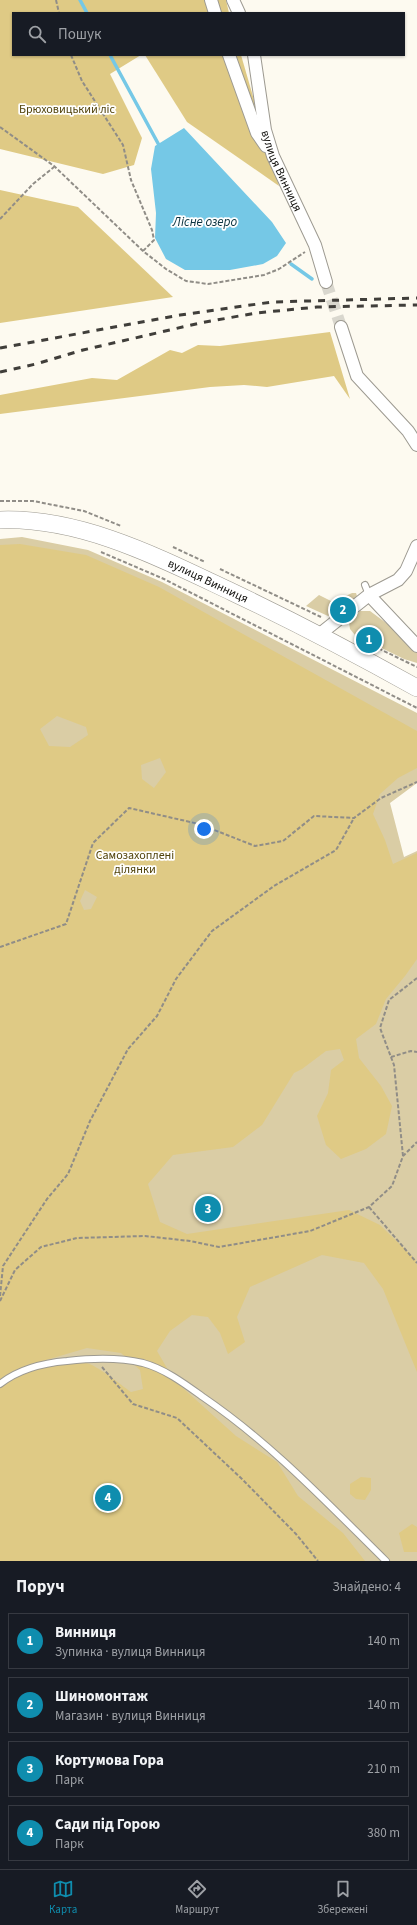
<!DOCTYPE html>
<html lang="uk">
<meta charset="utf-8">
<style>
body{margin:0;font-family:"Source Sans 3",sans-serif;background:#242831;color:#f1f3f6}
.you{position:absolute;left:204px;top:829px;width:14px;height:14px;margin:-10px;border:3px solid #fff;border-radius:50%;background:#1a73e8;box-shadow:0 0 0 6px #1a73e833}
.badge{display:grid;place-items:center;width:26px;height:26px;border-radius:50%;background:#0f8dae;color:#fff;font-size:13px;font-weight:700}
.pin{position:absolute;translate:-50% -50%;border:2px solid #fff;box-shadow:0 1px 4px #0006}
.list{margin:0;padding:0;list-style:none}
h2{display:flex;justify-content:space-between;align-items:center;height:52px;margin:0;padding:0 16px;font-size:17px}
h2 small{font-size:13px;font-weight:400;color:#9ea1a6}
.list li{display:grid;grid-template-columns:26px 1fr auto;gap:12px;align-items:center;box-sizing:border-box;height:56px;margin:0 8px 8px;padding:0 8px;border:1px solid #363941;border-radius:0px}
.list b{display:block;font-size:15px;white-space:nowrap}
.list p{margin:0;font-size:13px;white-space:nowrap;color:#9ea1a6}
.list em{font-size:13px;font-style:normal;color:#9ea1a6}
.icon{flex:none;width:22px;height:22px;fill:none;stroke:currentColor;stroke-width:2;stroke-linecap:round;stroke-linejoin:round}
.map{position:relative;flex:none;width:417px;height:1561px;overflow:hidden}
.search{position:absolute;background:#171b24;box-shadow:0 1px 3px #0004;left:12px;right:12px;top:12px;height:44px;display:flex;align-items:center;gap:10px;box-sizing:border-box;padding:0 14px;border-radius:0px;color:#9ea1a6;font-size:15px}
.sheet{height:308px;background:#171b24}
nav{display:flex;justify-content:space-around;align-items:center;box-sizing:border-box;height:56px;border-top:1px solid #363941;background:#171b24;font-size:11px;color:#9ea1a6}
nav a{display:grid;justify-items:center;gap:2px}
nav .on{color:#0f8dae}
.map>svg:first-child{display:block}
.green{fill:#dacda5}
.forest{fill:#dfca85;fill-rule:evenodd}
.water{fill:#75c8e6}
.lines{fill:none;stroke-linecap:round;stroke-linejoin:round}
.stream{stroke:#75c8e6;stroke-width:3.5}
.street-tunnel{stroke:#d9d7ce;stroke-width:12;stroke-dasharray:12 6;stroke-linecap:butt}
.lane-casing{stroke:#9d9a91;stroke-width:8}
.street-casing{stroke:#9d9a91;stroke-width:14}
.secondary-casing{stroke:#9d9a91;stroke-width:18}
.path{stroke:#908d87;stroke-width:2;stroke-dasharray:4 2;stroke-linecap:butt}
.lane{stroke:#fff;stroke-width:6}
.street{stroke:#fff;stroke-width:12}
.secondary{stroke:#fff;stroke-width:17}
.rail{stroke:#403e3a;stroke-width:3;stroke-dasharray:7 7;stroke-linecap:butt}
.labels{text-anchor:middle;stroke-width:3.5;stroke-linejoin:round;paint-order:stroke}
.park-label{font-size:12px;fill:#51430b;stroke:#fff}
.street-label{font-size:12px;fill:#100f0c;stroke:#fff}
.water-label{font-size:13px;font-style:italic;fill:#0c3441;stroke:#fff}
</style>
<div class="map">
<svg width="417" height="1561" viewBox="0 0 417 1561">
<rect width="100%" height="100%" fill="#fdfaf0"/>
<g class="green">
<polygon points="22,537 88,550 162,582 417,713 417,783 390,803 404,857 417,851 417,1561 0,1561 0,539"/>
<polygon points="352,593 356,593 357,596 349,603 328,616 306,606 319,595 333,602"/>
<polygon points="360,611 370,611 393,628 417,651 417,663 404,659 355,635 350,629 349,623"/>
</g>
<g class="forest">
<polygon points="0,0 226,0 229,13 13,13 13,55 141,55 110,74 142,138 134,165 103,174 0,149"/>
<polygon points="145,55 241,55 279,186 187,122"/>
<polygon points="0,190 78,207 173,297 0,323"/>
<polygon points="330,332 350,399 334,376 267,387 244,385 210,387 0,414 0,395 92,378 117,380 170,350 182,353 198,345 220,346"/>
<path d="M20 544 86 555 159 587 417 731V768L398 778 380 794 373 814 385 840 393 864 417 853V959L405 976 386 999 376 1024 356 1039 359 1058 381 1086 392 1106 386 1134 366 1149 341 1159 326 1145 317 1116 328 1093 331 1070 344 1060 340 1049 326 1051 302 1069 294 1073 262 1125 233 1147 173 1155 148 1184 160 1222 187 1234 349 1210 380 1225 415 1259 417 1265V1372L383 1289 364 1263 322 1255 250 1287 237 1317 245 1342 228 1354 220 1333 208 1317 192 1315 170 1331 157 1351 174 1380 236 1436 277 1462 298 1496 343 1533 365 1561H0V545ZM57 716 86 727 88 735 70 747 49 746 40 729ZM160 758 166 772 154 788 142 779 141 765ZM85 890 97 897 91 909 84 910 80 901ZM87 1348 121 1353 140 1370 143 1389 131 1392C121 1385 97 1365 86 1363 72 1360 50 1365 36 1368L46 1360Z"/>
<polygon points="361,1477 371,1478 371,1490 365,1500 356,1499 350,1494 350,1484"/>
<polygon points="412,1524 417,1527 417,1552 404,1552 399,1533"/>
</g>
<polygon class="water" points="184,128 272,222 286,243 277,256 263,264 230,270 185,270 166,259 155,238 156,213 151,169 155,146"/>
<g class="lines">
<g class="stream">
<polyline points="80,0 87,13"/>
<polyline points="110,55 160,147"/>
<polyline points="291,264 312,279"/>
</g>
<polyline class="street-tunnel" points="326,282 341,327"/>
<defs>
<g id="lane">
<polyline points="365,585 369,595"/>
<path d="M0 1384C19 1369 43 1363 67 1361 93 1358 118 1357 143 1363 165 1369 185 1384 203 1397 272 1444 327 1503 386 1561"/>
</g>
<g id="street">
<polyline points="211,0 215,13"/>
<polyline points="233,0 239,13"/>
<polyline points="229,55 257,133 266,146"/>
<path id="s1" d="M254 55 265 130 273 156 315 245 326 282"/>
<polyline points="341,327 357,376 408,431 417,445"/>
<polyline points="369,595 417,646"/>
<polyline points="320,634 369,595 398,580 406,571 417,546"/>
</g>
<g id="secondary">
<path id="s2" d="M0 520C81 517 160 558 232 592 295 622 356 654 417 688"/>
</g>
</defs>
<use href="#lane" class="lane-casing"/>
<use href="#street" class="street-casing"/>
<use href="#secondary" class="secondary-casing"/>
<g class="path">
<polyline points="56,0 59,13"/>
<polyline points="71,55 82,81 123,145 131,180 152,230 154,240 143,251"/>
<polyline points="0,127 54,166 143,251 166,269 186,281 208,284 264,275 279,269 305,252"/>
<polyline points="0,219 33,184 54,167"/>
<polyline points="0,501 33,501 84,511 121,526"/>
<polyline points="173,547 205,562"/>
<polyline points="101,552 164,579 417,708"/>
<polyline points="220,569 321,617"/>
<polyline points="357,638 417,667"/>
<polyline points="0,947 66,924 93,843 129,808 199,824 255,846 283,841 314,816 354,818 381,798 417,782"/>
<polyline points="391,1057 411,1051 417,1052"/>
<polyline points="403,1156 394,1065 380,1028 389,1000 417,978"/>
<polyline points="369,1207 417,1263"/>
<polyline points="0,1296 3,1266 47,1199 68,1174 90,1121 128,1049 157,1016 176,979 212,931 274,886 336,850 354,818"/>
<polyline points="0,1301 15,1270 41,1247 77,1238 145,1236 190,1241 219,1247 310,1231 369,1207 392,1186 403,1156 417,1142"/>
<polyline points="102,1367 133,1404 177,1418 242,1479 296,1534 318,1561"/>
</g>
<use href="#lane" class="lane"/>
<use href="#street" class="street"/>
<use href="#secondary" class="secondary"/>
<g class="rail">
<polyline points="0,348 180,315 272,302 417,298"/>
<polyline points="0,372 36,364 83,350 200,323 256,313 317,307 417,305"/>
</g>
</g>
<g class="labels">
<g class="park-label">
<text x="67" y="113">Брюховицький ліс</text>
<text x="135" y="859">Самозахоплені<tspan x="135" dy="14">ділянки</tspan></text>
</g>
<g class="street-label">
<text dy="4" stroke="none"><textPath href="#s1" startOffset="120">вулиця Винниця</textPath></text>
<text dy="4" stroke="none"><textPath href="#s2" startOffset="219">вулиця Винниця</textPath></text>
</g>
<g class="water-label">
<text x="205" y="226">Лісне озеро</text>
</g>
</g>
</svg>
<div class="you"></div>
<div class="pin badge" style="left:369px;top:640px">1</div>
<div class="pin badge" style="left:343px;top:610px">2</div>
<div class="pin badge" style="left:208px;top:1209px">3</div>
<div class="pin badge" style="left:108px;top:1498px">4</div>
<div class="search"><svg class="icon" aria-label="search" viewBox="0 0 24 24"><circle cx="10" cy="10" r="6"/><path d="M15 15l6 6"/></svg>Пошук</div>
</div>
<section class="sheet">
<h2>Поруч<small>Знайдено: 4</small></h2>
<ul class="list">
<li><span class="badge">1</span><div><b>Винниця</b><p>Зупинка · вулиця Винниця</p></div><em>140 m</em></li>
<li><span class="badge">2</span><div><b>Шиномонтаж</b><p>Магазин · вулиця Винниця</p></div><em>140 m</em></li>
<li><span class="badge">3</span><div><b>Кортумова Гора</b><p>Парк</p></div><em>210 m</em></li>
<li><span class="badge">4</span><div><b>Сади під Горою</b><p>Парк</p></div><em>380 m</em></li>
</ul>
</section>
<nav>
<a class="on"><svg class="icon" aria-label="map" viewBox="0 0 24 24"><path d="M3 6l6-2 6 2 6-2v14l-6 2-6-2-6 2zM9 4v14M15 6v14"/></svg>Карта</a>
<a><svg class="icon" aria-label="directions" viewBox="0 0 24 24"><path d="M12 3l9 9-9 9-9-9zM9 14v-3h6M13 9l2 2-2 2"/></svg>Маршрут</a>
<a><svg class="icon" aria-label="saved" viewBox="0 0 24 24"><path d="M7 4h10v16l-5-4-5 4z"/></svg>Збережені</a>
</nav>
